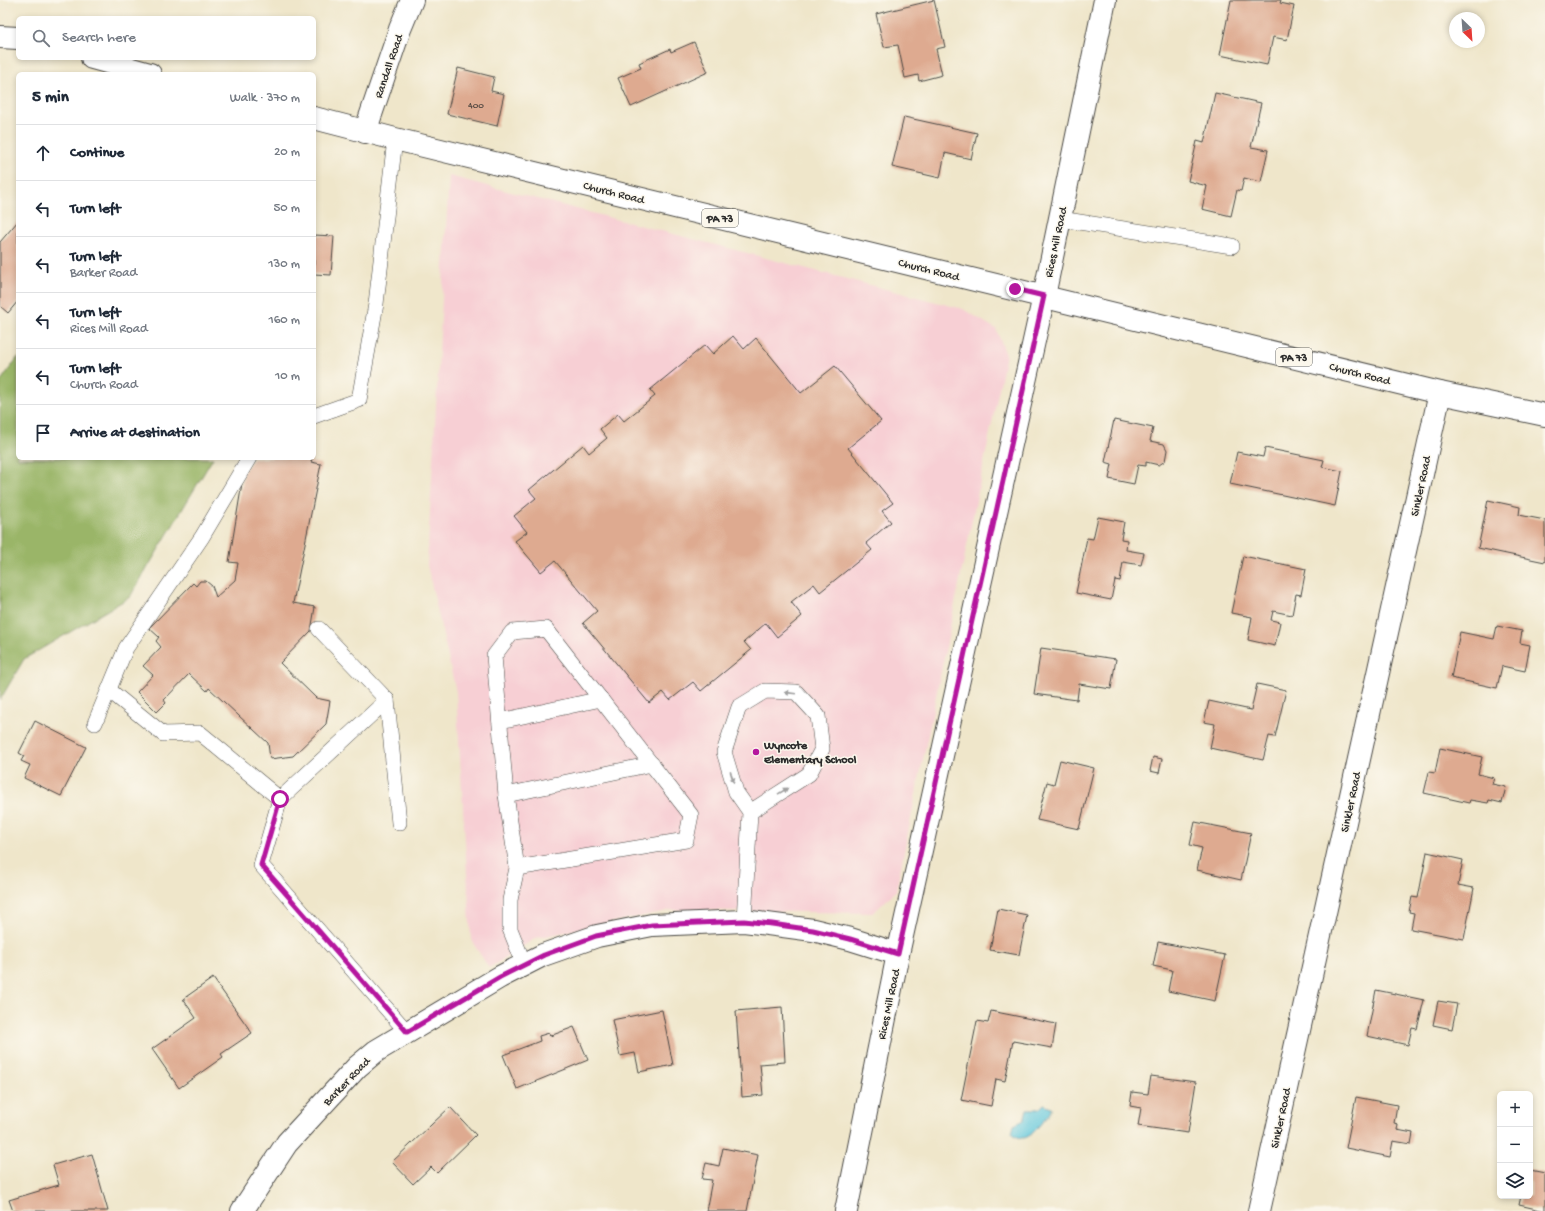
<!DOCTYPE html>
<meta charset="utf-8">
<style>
body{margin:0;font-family:"Gochi Hand",sans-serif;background:#f6f6f7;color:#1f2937}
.controls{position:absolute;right:12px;bottom:12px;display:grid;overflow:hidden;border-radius:6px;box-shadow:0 2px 6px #0003}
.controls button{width:36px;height:36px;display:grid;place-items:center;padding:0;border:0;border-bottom:1px solid #e0e1e3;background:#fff;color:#1f2937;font:20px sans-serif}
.compass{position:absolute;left:1449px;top:12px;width:36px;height:36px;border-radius:50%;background:#fff;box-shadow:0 2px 6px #0003;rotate:155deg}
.stop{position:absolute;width:12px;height:12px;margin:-9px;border:3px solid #b5179e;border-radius:50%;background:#fff}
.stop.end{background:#b5179e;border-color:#fff;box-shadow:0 1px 4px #0008}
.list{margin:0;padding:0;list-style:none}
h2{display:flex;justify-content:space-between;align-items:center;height:52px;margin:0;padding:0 16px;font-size:17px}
h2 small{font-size:13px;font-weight:400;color:#747a83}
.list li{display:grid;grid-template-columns:26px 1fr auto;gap:12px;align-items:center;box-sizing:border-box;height:56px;padding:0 16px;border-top:1px solid #e0e1e3}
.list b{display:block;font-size:15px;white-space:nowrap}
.list p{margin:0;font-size:13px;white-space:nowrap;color:#747a83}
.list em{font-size:13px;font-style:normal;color:#747a83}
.icon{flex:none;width:22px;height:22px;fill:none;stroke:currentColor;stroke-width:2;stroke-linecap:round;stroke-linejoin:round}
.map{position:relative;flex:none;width:1545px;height:1211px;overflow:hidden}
.search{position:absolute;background:#fff;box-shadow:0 2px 6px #0003;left:16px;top:16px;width:300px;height:44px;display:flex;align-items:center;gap:10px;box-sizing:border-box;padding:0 14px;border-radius:6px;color:#747a83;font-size:15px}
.panel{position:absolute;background:#fff;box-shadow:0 2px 6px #0003;left:16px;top:72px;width:300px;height:388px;border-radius:6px}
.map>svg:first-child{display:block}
.built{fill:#f7cfd4}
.forest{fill:#9ab567;stroke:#627049}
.water{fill:#60c7dc;stroke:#467984}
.building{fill:#deaa90}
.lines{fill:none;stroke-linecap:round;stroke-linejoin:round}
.service-casing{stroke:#484743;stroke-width:16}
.minor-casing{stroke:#484743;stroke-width:24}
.tertiary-casing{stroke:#484743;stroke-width:24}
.primary-casing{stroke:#484743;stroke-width:24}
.service{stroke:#fff;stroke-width:15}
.minor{stroke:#fff;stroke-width:22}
.tertiary{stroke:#fff;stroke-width:22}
.primary{stroke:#fff;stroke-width:22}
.oneway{fill:#a0a0a0}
.route{stroke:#b5179e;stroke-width:5}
.poi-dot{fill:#b5179e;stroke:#fbf7ec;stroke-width:1.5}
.labels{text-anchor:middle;stroke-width:3;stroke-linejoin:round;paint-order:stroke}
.number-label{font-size:10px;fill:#584b44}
.shield{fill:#fbf7ec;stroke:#696865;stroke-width:1}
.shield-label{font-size:11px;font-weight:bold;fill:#2b2b2b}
.street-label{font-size:12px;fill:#2b2b2b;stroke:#fbf7ec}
.poi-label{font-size:12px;font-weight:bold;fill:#2b2b2b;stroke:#fbf7ec;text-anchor:start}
</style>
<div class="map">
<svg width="1545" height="1211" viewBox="0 0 1545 1211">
<rect width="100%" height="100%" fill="#fbf7ec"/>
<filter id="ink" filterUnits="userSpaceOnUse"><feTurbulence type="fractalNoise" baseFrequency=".025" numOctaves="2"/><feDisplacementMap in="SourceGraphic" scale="8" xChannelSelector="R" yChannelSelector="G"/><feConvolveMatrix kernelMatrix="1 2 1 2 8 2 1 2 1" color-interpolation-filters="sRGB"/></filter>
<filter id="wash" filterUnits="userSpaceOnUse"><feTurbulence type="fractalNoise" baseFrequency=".012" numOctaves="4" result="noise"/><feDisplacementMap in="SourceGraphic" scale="16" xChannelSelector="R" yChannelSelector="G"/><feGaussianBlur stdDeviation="0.9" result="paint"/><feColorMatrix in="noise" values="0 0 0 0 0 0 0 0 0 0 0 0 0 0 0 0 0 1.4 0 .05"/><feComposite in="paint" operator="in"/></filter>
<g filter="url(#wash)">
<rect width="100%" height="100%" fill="#efe6ca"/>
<polygon class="built" points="449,176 963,309 996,329 1006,355 896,891 873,913 672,910 536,938 489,968 471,940 456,692 427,565"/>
<polygon class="forest" points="18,357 18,458 213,458 130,597 24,659 0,700 0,382"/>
<path class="water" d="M1044 1104 1051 1107C1051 1114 1047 1116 1043 1121 1034 1131 1026 1146 1012 1133L1014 1125 1024 1120 1027 1109H1039Z"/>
<g id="blocks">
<g class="building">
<polygon points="934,0 945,47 936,49 942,75 919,81 918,75 905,78 898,45 884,47 876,14"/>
<polygon points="1231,0 1281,0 1280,3 1294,6 1287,40 1273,37 1267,65 1220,55"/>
<polygon points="694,42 708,72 631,107 618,78 641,68 639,63 670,49 671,52"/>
<polygon points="458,68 494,77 491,91 504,94 497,126 447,114"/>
<polygon points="1215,93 1261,103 1251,147 1268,150 1261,182 1244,178 1241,191 1237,190 1231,216 1202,209 1207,186 1188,181 1197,141 1204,143"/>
<polygon points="904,117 977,133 971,159 945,153 940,178 892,167"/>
<polygon points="18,221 18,301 8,313 0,306 0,242"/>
<polygon points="314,235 334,236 331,275 314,274"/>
<polygon points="733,336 744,349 756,338 801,393 835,366 881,421 848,448 893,503 882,511 891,522 866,543 872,550 820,592 814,584 791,602 802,616 777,637 766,623 744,642 751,650 701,691 693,682 670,700 663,692 649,703 583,623 597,611 555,561 541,572 515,541 527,532 514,516 536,498 529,490 583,445 589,453 607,438 600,429 618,414 624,421 655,396 650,390 705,345 713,354"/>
<polygon points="1114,420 1153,428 1150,441 1164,444 1167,450 1165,461 1159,465 1146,462 1146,466 1138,465 1134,484 1109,479 1112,464 1105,462"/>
<polygon points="1265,448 1324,460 1322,467 1342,471 1335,506 1230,484 1237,452 1263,457"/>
<polygon points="254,458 312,458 311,462 321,464 293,603 315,607 311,631 280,663 316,698 330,701 326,724 293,756 270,759 268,743 209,688 207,691 189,674 164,700 166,703 157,712 137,692 153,675 143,666 161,647 156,641 159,637 149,628 193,583 196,586 200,581 206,581 212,586 216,597 235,580 238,563 229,562 244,471"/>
<polygon points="1488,500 1520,507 1519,515 1545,520 1545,562 1478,548"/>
<polygon points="1098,517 1124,522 1121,539 1127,540 1126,550 1144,553 1141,565 1123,562 1120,581 1115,580 1111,600 1076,593 1087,538 1093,539"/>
<polygon points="1243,556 1306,569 1301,595 1296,594 1292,615 1273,611 1271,620 1280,622 1275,646 1248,640 1252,617 1231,613"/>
<polygon points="1497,626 1522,631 1520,643 1530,645 1525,671 1502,666 1497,688 1451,678 1460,632 1494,639"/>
<polygon points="1041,648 1116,659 1111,689 1079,684 1077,700 1034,694"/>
<polygon points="1257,684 1286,690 1275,737 1269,736 1263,760 1210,748 1215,724 1204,722 1209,701 1251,710"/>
<polygon points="35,721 86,747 61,796 24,778 30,765 21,761 24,756 19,753"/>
<polygon points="1440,748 1482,757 1478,774 1494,778 1492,784 1506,787 1502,803 1489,800 1488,803 1470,800 1469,803 1424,793 1429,772 1435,773"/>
<polygon points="1153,757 1162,759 1159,773 1150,771"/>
<polygon points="1060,760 1094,768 1079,829 1037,820 1047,782 1054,784"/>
<polygon points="1195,822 1251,833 1241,880 1197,870 1202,848 1190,845"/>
<polygon points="1427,852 1463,860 1458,885 1474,888 1464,939 1411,929 1414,913 1409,912 1412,897 1418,898"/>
<polygon points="998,909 1027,915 1019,955 990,950"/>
<polygon points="1158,942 1225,955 1215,1001 1168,991 1172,970 1153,966"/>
<polygon points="213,978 252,1033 221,1054 223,1057 179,1088 152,1049 196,1018 183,999"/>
<polygon points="1376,990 1424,1000 1417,1029 1412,1028 1408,1045 1367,1036"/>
<polygon points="1438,1001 1457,1004 1452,1029 1433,1025"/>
<polygon points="782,1007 785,1062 760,1064 763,1095 742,1097 736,1011"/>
<polygon points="662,1010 673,1065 639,1072 635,1053 620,1056 612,1020"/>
<polygon points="991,1011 1056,1024 1052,1048 1013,1041 1005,1081 996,1079 991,1106 961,1100 977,1021 988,1023"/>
<polygon points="574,1027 588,1060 517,1089 503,1055 540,1041 539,1036 549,1033 550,1036"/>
<polygon points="1151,1076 1196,1082 1188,1133 1138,1126 1141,1108 1130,1106 1132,1092 1148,1094"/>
<polygon points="1356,1097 1397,1105 1394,1123 1398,1124 1397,1130 1413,1133 1411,1144 1393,1141 1390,1157 1346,1148"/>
<polygon points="450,1107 476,1135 437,1173 431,1167 413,1184 392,1162"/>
<polygon points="723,1148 758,1155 747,1211 706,1211 712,1180 702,1179 706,1163 719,1166"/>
<polygon points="92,1154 108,1211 13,1211 9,1200 59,1185 53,1165"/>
<polygon points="1530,1170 1545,1173 1545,1211 1519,1205 1521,1196 1530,1196"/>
</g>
</g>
</g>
<g filter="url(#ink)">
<use href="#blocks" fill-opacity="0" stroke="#484743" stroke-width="1"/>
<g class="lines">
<defs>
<g id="service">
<polyline points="1060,219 1232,246"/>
<polyline points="314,416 359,400 376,304 395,139"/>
<polyline points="109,690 163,734 200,733 280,799 387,700 319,629"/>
<polyline points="387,700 399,823"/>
<polyline points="500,721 601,699"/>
<polyline points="95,723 126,648 202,537 249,458"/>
<polyline points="506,795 652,764"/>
<polyline points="280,799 261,865 407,1032"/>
<polyline points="517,868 506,795 494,656 512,632 546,629 691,815 686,840 517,868 510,900 510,929 524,964"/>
<polyline points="744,921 750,812 736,792 724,752 739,707 765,691 796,692 818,716 822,749 809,774 750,812"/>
</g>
<g id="minor">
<polyline points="365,132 400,29 412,0"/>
<polyline points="242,1211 287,1143 357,1067 376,1051 500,977 543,955 597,936 652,925 744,921 813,930 850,939 898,954"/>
<polyline points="1259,1211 1440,393"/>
</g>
<polyline id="tertiary" points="846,1211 898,954 1044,296 1105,0"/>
<g id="primary">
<polyline points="0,37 18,38"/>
<polyline points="92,58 150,74"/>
<polyline points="314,118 395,139 1440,393 1545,415"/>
</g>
</defs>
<use href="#service" class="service-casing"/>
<use href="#minor" class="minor-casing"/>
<use href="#tertiary" class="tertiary-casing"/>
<use href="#primary" class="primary-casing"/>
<use href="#service" class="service"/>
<use href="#minor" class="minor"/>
<use href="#tertiary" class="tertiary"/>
<use href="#primary" class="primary"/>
</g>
<defs><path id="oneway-solid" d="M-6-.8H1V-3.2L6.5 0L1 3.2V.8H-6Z"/></defs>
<g class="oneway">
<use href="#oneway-solid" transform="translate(790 693) rotate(-173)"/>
<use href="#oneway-solid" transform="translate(732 777) rotate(73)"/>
<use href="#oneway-solid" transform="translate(783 791) rotate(-32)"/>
</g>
</g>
<g class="lines" filter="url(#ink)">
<polyline class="route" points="280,799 261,865 407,1032 500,977 544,955 596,936 652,925 744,921 772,924 813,930 850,939 898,954 1044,296 1015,289"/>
</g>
<circle class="poi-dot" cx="756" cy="752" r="4"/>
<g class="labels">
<g class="number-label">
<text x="476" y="108">400</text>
</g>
<g class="shield">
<rect x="702" y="209" width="36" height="18" rx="3"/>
<rect x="1276" y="348" width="36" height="18" rx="3"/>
</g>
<g class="shield-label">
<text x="720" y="222">PA 73</text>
<text x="1294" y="361">PA 73</text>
</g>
<g class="street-label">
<text transform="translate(388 66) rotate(-71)" y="4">Randall Road</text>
<text transform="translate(614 192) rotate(14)" y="4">Church Road</text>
<text transform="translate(1055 242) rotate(-78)" y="4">Rices Mill Road</text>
<text transform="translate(929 269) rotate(14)" y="4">Church Road</text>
<text transform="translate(1360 373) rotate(14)" y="4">Church Road</text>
<text transform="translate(1420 486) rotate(-78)" y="4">Sinkler Road</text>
<text transform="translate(1350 802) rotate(-78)" y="4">Sinkler Road</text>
<text transform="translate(888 1004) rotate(-78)" y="4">Rices Mill Road</text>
<text transform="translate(346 1081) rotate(-46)" y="4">Barker Road</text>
<text transform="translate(1280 1118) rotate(-78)" y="4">Sinkler Road</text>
</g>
<g class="poi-label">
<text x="764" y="749">Wyncote<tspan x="764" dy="14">Elementary School</tspan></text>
</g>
</g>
</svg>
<div class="controls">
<button>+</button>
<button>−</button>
<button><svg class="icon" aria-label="layers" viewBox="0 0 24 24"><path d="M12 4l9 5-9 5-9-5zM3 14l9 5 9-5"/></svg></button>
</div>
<svg class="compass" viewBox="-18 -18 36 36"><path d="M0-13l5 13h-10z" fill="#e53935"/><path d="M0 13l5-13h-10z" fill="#747a83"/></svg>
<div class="stop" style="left:280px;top:799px"></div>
<div class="stop end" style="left:1015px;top:289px"></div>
<div class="search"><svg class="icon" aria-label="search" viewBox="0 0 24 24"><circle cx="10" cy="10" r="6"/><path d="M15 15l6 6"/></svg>Search here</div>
<section class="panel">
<h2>5 min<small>Walk · 370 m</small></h2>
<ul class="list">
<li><svg class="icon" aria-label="ahead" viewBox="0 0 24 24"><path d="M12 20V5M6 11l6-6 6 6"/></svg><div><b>Continue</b></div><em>20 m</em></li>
<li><svg class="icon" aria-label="left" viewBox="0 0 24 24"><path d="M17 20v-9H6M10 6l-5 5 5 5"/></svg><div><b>Turn left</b></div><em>50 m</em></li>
<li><svg class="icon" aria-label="left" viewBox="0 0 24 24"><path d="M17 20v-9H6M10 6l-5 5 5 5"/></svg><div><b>Turn left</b><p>Barker Road</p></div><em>130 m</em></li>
<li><svg class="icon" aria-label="left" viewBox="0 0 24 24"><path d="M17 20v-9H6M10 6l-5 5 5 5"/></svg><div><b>Turn left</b><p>Rices Mill Road</p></div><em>160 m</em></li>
<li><svg class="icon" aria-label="left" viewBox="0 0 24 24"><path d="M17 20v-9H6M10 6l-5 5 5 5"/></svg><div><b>Turn left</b><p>Church Road</p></div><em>10 m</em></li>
<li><svg class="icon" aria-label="arrive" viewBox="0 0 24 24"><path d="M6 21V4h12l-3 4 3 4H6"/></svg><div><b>Arrive at destination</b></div></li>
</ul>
</section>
</div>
